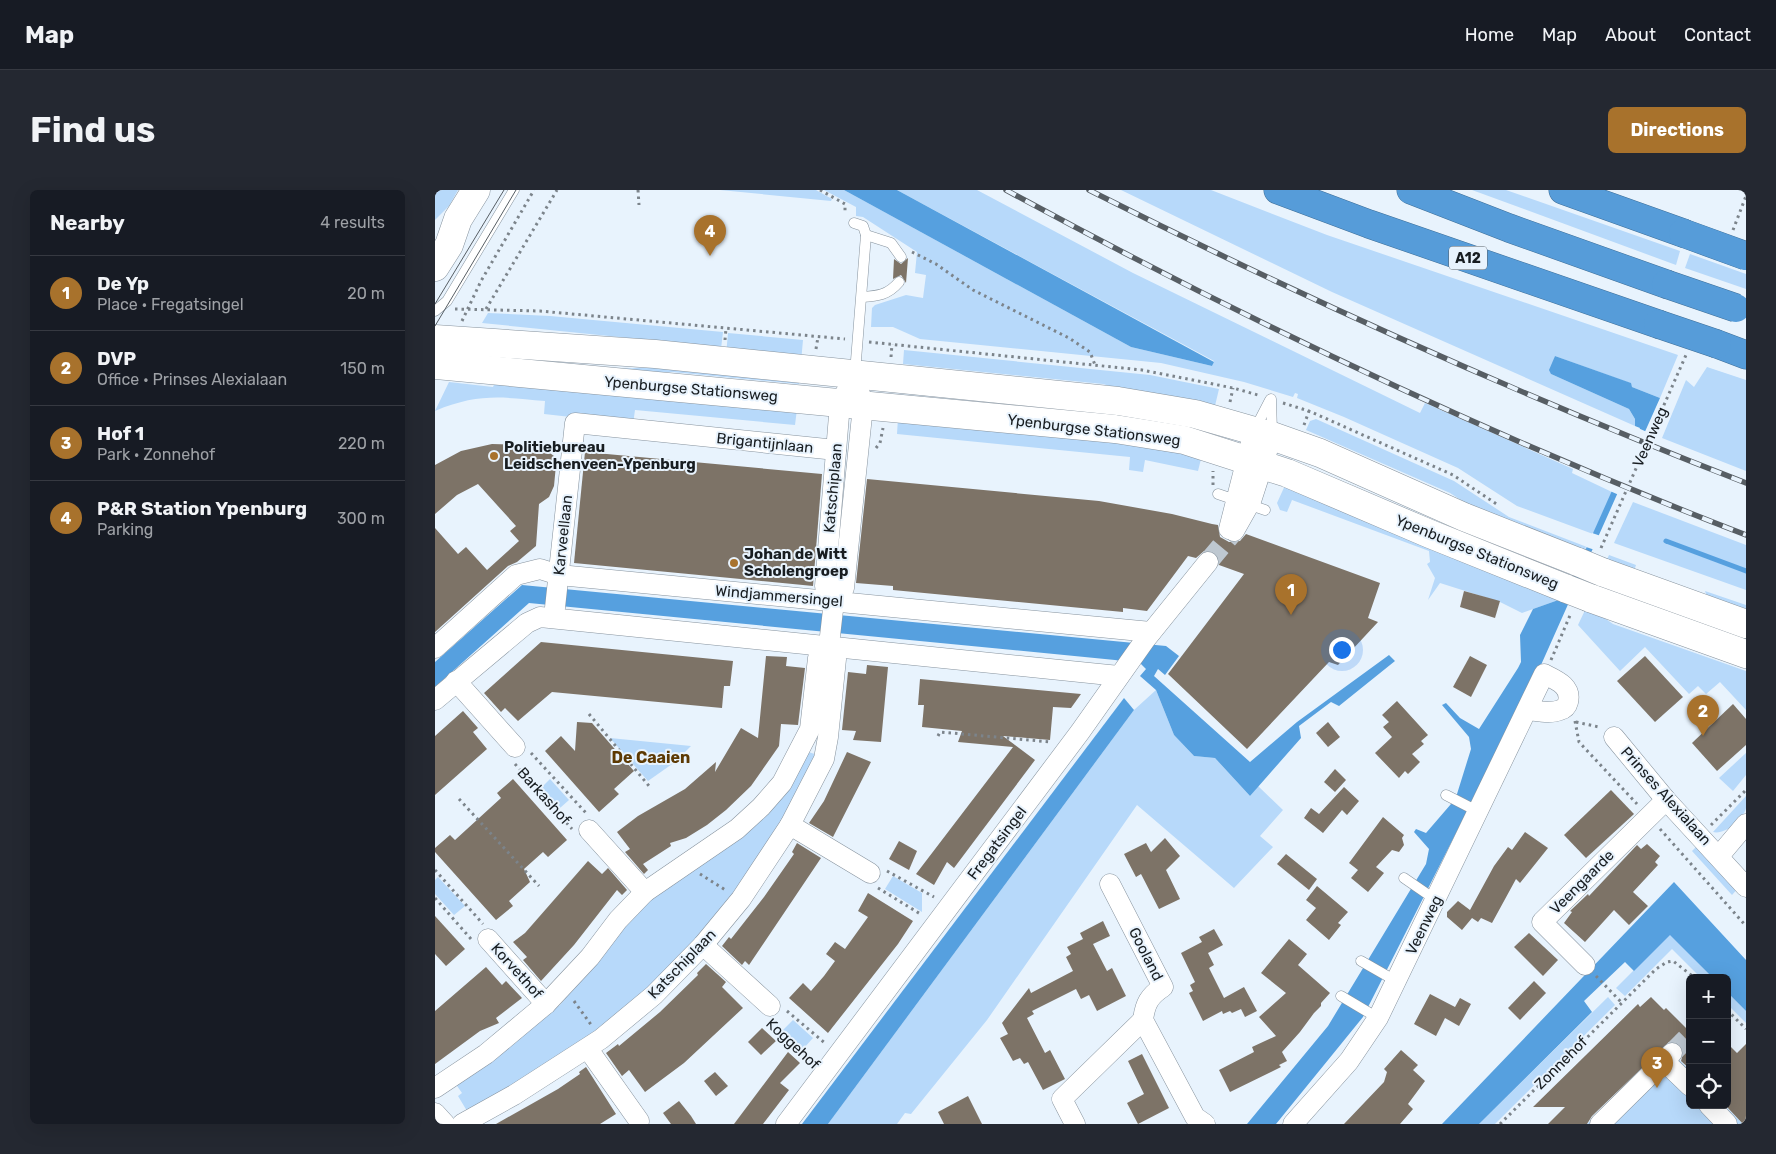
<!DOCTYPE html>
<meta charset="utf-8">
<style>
body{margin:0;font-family:Rubik,sans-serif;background:#242831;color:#f1f3f6}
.controls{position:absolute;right:15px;bottom:15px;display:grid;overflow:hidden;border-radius:8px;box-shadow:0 5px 20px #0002}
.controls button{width:45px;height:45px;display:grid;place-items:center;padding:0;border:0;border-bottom:1px solid #363941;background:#171b24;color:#f1f3f6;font:25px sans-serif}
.you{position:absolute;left:906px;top:459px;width:18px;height:18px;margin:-12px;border:4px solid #fff;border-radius:50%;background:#1a73e8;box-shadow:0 0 0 8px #1a73e833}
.badge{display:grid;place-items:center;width:32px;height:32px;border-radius:50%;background:#a8722c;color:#fff;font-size:16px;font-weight:700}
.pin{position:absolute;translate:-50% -41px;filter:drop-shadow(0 1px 2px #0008)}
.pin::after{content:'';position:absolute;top:26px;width:18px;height:15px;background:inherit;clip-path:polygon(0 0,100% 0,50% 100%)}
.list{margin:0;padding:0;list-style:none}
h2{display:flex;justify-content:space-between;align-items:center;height:65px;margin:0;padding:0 20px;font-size:21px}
h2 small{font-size:16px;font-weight:400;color:#9ea1a6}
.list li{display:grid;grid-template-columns:32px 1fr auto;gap:15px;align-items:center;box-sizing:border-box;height:75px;padding:0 20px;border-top:1px solid #363941}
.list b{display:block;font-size:19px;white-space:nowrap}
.list p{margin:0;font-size:16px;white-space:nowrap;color:#9ea1a6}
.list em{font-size:16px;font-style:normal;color:#9ea1a6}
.icon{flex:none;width:28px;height:28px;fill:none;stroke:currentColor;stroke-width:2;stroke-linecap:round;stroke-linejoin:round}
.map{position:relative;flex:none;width:1311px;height:934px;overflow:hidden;border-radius:8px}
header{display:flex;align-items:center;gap:30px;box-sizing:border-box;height:70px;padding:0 25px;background:#171b24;border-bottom:1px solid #363941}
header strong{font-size:24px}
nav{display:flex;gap:28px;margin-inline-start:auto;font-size:18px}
.intro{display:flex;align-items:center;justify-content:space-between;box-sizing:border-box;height:120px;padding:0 30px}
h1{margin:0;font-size:35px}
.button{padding:12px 22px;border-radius:8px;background:#a8722c;color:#fff;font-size:18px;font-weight:700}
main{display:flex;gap:30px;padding:0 30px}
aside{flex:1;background:#171b24;border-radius:8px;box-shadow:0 5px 20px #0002}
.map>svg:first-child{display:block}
.green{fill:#b7d9fa}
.water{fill:#56a0df}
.pier{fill:#e8f3fd}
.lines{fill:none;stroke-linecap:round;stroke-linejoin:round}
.stream{stroke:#56a0df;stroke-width:5}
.building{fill:#7d7367}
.street-tunnel{stroke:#bec8d1;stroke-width:20;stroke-dasharray:20 10;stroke-linecap:butt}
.lane-casing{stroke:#87939e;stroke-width:11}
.street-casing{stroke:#87939e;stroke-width:21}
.secondary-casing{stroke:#87939e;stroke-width:29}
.highway-casing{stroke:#407099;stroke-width:29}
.path{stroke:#7c848b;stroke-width:3;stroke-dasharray:2.5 4;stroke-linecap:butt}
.lane{stroke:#fff;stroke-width:10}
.street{stroke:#fff;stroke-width:20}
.secondary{stroke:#fff;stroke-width:28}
.highway{stroke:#569cd9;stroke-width:28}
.tram{stroke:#575e64;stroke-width:1}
.rail-casing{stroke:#575e64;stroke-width:5.5}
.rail{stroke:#e8f3fd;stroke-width:4;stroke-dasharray:11;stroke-linecap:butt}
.secondary-bridge-casing{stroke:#87939e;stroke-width:29;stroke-linecap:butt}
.highway-bridge-casing{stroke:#407099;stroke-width:29;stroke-linecap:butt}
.secondary-bridge{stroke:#fff;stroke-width:28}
.highway-bridge{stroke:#569cd9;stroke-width:28}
.poi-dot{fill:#a8722c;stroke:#e8f3fd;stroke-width:2}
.labels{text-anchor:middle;stroke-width:4;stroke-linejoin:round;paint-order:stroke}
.shield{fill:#e8f3fd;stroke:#565d63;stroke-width:1}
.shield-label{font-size:14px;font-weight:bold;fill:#181d21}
.street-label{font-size:15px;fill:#181d21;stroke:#e8f3fd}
.poi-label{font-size:15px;font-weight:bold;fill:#181d21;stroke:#e8f3fd;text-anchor:start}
.neighbourhood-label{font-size:16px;font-weight:bold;fill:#5c3903;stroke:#e8f3fd}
</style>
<header>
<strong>Map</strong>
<nav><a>Home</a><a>Map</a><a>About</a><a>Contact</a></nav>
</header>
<div class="intro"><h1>Find us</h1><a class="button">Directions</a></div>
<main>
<aside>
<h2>Nearby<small>4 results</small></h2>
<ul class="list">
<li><span class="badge">1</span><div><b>De Yp</b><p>Place · Fregatsingel</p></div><em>20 m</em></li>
<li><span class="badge">2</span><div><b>DVP</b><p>Office · Prinses Alexialaan</p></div><em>150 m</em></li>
<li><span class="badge">3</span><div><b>Hof 1</b><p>Park · Zonnehof</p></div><em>220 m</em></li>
<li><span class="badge">4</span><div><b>P&amp;R Station Ypenburg</b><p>Parking</p></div><em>300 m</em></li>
</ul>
</aside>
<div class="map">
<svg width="1311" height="934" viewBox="0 0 1311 934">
<rect width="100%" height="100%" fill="#e8f3fd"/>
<g class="green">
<polygon points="0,0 23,0 14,16 0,30"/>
<polygon points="285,0 381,0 397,9 396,11"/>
<polygon points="389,0 409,0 696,157 777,176 778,174 779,171 462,0 542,0 698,83 985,223 990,213 1138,279 1137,283 1177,302 1158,344 1082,316 1023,278 909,227 862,208 863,204 860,203 858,207 809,192 726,173 485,149 458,137 436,137 437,118 440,115 471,105 488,108 491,85 480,83 482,62 428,27 421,26 421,17"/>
<polygon points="686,0 776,0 892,45 1243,165 1225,208 1197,197 1195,193 1120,166 1116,184 1194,219 1200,229 1200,236 897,102"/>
<polygon points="1037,0 1071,0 1245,61 1241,75"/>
<polygon points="1255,64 1311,84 1311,99 1250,78"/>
<polygon points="53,123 115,126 288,142 286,159 229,159 194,148 47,133"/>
<polygon points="293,143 368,150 366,172 291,165"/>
<polygon points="469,160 715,185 784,199 779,220 707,206 668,194 468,174"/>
<polygon points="31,164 183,179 220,177 364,188 364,194 237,182 217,183"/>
<polygon points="1272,177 1311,190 1311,281 1227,248 1251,190 1259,197"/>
<path d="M14 192 58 197 60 192 362 219 360 235 200 220 198 234 118 225 109 224 110 211C66 207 43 203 0 221Z"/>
<polygon points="463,228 649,246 767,265 763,281 710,270 708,282 694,280 695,267 462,244"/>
<polygon points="881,229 1019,291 1074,327 1152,357 1148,366 1052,327 1015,303 871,240 875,231"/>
<polygon points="852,291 1129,408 1087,423 1065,412 1005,393 993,410 1000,388 992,374 995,372 994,361 857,310 852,322 845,320 842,313"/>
<polygon points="1198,312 1311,355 1311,400 1179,353"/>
<polygon points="1174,365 1201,375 1198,384 1170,374"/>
<polygon points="1270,401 1311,415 1311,425 1274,412"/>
<polygon points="1152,416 1178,434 1311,481 1311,520 1285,492 1271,504 1263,496 1254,504 1210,457 1185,481 1143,435"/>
<polygon points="721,500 739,545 759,566 780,568 815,606 823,596 848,620 825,646 838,657 799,698 702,615 552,830 476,924 470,923 462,934 393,934 699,520"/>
<polygon points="175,548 256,556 240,572 213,591"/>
<polygon points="367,560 386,566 348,637 293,715 235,783 156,849 32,921 23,906 27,903 20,893 119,812 124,816 130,809 126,805 215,704 259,673"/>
<polygon points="1311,563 1311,585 1298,601 1284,588"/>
<polygon points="115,589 134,610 125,618 107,597"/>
<path d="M1311 606C1311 609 1311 615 1311 618 1308 630 1290 645 1278 642Z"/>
<polygon points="1264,654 1304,697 1297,705 1257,661"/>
<polygon points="458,686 487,703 487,722 450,699"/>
<polygon points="3,687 30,716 19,725 0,704 0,690"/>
<polygon points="1235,744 1278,788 1266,788 1237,759 1190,806 1181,798"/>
<polygon points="1292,802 1311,821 1311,833 1292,814"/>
<polygon points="1173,807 1180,815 1060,934 1044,934"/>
<polygon points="358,830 378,848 368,859 348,840"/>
<polygon points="1231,856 1255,881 1255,915 1289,915 1308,934 1152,934"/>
</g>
<g class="water">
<polygon points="409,0 462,0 779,172 777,176 696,157"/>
<polygon points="1120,166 1196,193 1197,197 1225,208 1106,475 928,827 841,934 812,934 893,836 991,674 994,659 979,642 981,639 991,643 1016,614 1022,604 1036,559 1034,547 1007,515 1011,513 1025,528 1044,539 1083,478 1086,472 1085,445 1098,419 1129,408 1205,238 1200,236 1200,229 1194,219 1116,184 1114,180"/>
<polygon points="87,395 731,456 744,466 730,485 723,479 719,486 815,572 862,532 954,465 960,471 904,516 896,512 864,536 866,548 815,606 780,568 759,566 739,545 721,500 705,486 711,479 706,474 680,470 94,413 0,497 0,472"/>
<polygon points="689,508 699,520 393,934 367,934"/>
<polygon points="1239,692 1311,770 1311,821 1292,802 1292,788 1278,788 1235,745 1199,781 1190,772 1149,811 1157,822 1044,934 1007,934"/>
</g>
<g class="pier">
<polygon points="1203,238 1212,242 1184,305 1175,301"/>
<polygon points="1157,343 1166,346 1160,360 1151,357 1128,407"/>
</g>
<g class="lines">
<polyline class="stream" points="1231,351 1311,381"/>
</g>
<g class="building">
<polygon points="473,68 471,93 466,85 458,89 459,69 466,74"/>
<polygon points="57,254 95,255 112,261 119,266 121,275 119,296 114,307 104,314 101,356 82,372 73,376 0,442 0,338 23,364 31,357 52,380 84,351 75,341 81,336 43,294 22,305 0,324 0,275 26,261"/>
<polygon points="150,262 387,284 378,396 139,373"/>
<polygon points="432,289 664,311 737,324 777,334 783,335 785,347 794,352 805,351 811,344 945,393 933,428 943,432 903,475 894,472 812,559 733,484 809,384 784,375 784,368 780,363 769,361 761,368 753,366 712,421 688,418 688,422 458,400 458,396 421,393"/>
<polygon points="1029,401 1065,411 1060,428 1025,417"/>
<polygon points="106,452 298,471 295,496 289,496 287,518 117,502 83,531 70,518 66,522 49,503"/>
<polygon points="331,466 352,467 351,476 370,478 363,535 346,534 344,556 316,596 291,620 272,635 251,648 235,653 236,656 208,674 213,680 209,684 190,662 195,659 182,642 203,626 250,599 281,572 280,582 306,538 323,548"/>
<polygon points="1035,466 1052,475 1036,507 1018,497"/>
<polygon points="1210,466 1248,507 1220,532 1182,491"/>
<polygon points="432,475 453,477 446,552 418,550 421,541 407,540 413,482 431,484"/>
<polygon points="485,489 646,504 636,518 618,517 615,550 568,546 600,570 519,678 512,672 499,695 481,684 578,557 523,552 527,541 487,537 489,515 483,515"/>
<polygon points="962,511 993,545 986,551 989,554 977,564 985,572 973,584 970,581 964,588 940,563 957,547 948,537 954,532 947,525"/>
<polygon points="1298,514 1311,529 1311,555 1282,581 1257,553"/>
<polygon points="28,521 43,538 38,542 52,559 0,605 0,546"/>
<polygon points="142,532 157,533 199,581 179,599 184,604 164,622 110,561 126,546 140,561"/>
<polygon points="893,532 905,547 893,557 881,543"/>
<polygon points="412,562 436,572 398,647 374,633 389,611"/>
<polygon points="900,579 911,590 900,602 889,592"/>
<polygon points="78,589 132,650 113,667 108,662 89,679 95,692 74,711 78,716 61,730 0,662 0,658 15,645 20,650 66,608 62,603"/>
<polygon points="909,597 924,611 912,625 907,620 888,643 869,628 876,618 884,624"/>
<polygon points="1176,600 1199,624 1151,668 1129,645"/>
<polygon points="948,627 969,645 967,648 969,655 964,662 957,660 941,677 949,683 933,702 916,688 923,680 914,673"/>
<polygon points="1090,642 1113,658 1085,693 1081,689 1057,733 1046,728 1043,732 1037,728 1027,740 1012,727 1012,722 1023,711 1035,720 1059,676 1073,657 1077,660"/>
<polygon points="730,648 745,666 731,680 745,709 724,719 706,684 701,687 689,664 711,653 716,662"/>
<polygon points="464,651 482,661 474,680 454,669"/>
<polygon points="362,653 386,668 314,775 310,771 307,775 287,756 294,747 296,749 329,707 359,664 357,662"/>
<polygon points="1212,654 1225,666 1220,672 1223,675 1198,702 1213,716 1194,735 1179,720 1150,752 1129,733 1137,722 1135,721 1153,704 1154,706 1202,655 1206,659"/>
<polygon points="851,664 882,689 874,700 842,674"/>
<polygon points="153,671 167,684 173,678 192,700 187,705 182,700 139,755 106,791 88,770 92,767 78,752 90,743"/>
<polygon points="882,696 913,722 903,733 906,735 894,750 871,730 881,718 871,710"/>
<polygon points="433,703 478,731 463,754 393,843 354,808 368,793 376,801 389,786 400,771 391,764 400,752 410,759 433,727 423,721"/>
<polygon points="0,726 30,759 11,776 0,764"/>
<polygon points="668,731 675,746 658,754 672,781 677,778 691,806 662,821 654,805 646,809 641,799 597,821 599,824 592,828 610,863 615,860 630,889 608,900 593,872 589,874 585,868 578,871 565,848 573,844 567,833 594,798 596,803 638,781 631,767 636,764 632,757 648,749 645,743"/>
<polygon points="779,739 788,755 773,763 779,775 774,778 789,808 809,797 822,821 810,827 806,819 797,823 795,821 788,824 787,821 768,831 754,803 758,801 755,795 760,792 746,763 767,752 764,747"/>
<polygon points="1094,743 1123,770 1108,786 1079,757"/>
<polygon points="854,749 872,764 863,775 895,803 886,813 886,816 879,823 865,842 847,862 852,871 844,875 846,877 795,902 784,880 819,862 817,857 841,846 824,827 851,803 826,783"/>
<polygon points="271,774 291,792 287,797 308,818 249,873 210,902 194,880 187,886 171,863 183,854 184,856 225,822 263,785 262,783"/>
<polygon points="51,777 67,795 71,791 87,808 61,828 64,833 45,841 0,874 0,821"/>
<polygon points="1099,791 1111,803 1085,830 1073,818"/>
<polygon points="995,804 1020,817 1025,808 1036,814 1024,836 1010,828 1001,846 979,834"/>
<polygon points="1216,807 1229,820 1231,818 1255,842 1255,879 1246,871 1249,860 1246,855 1241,852 1234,852 1157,926 1152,934 1113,934 1130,917 1098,917 1203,814 1205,817"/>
<polygon points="327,838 341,851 326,865 313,852"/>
<polygon points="1292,853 1302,863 1311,854 1311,934 1308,934 1292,917"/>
<polygon points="966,860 983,875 978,880 990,891 973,914 978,919 965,934 909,934 949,892 952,882 949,879"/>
<polygon points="353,862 365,873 345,893 354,900 328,934 299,934"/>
<polygon points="707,864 734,918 703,934 692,913 709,904 693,871"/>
<polygon points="151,877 181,924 165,934 61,934 123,899 145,884 144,882"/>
<polygon points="280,882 293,896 281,906 269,891"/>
<polygon points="533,906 547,934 509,934 503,922"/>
<polygon points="244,911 256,926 261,934 236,934 228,923"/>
</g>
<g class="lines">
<g class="street-tunnel">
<polyline points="773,372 799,341"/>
<polyline points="1237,863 1255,845"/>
</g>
<defs>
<g id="lane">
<polyline points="419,33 428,36 431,45 420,183"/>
<polyline points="431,45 456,53 466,67"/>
<path d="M427 107C443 106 453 105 464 92"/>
<polyline points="0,121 12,111 79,0"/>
<polyline points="836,209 837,243"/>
<polyline points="820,239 835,210"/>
<polyline points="783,304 830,320"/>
<polyline points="1011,605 1044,622"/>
<polyline points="969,688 1001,710"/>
<polyline points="926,771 961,791"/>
<polyline points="906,806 943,828"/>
</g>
<g id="street">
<polyline points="794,339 819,241"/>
<polyline points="799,341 816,311 837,246"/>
<polyline points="399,411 390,396 405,213 411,202"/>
<polyline points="119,427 140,233 401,260"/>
<polyline points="0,458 81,385 105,379 124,385 716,442"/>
<polyline points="21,491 80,557"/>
<polyline points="0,510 92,433 105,427 684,486"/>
<polyline points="1179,547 1231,610 1311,697"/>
<polyline points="355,635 435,683"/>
<polyline points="154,640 210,702"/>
<polyline points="1284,666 1311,634"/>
<path d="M675 694 728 797C714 806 710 814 708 830L760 927 770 934"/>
<polyline points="53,749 111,814"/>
<polyline points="268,755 335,816"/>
<polyline points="1150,775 1107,732 1231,610"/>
<polyline points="153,859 204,931"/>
<polyline points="1229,871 1255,896"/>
<polyline points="0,898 51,864 111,814 155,767 183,730 210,702 302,639 326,617 347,593 375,539 383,468 394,455 399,411 409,398 428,216 420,184"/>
<polyline points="1274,915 1292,934"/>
<polyline points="0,923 10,934"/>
<polyline points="27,934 79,905 166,849 219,805 268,755 306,709 355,635 389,569 393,547 401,469 394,455"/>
<polyline points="351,934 645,542 710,450 773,372"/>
<polyline points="640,934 627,909 708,830"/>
<path d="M858 934 914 871 943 828 1109 484C1121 490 1137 496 1133 512 1132 516 1129 519 1125 520 1116 524 1103 521 1093 520"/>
<polyline points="1165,934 1237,863"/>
</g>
<g id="secondary">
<polyline points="0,77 14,55 23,29 41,0"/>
<polyline points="0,149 220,164 683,211 760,224 837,246 885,263 1029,327 1143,372"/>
<polyline points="0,175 680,239 749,250 852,283 995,344 1132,399"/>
<polyline points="1167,382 1311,434"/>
<polyline points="1155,408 1311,464"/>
</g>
<g id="highway">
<polyline points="843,0 934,34 1223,134"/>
<polyline points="976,0 1074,38 1231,94"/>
<polyline points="1128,0 1248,43"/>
<polyline points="1282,154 1311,165"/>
</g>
</defs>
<use href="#lane" class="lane-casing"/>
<use href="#street" class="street-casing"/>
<use href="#secondary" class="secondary-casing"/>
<use href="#highway" class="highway-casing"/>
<g class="path">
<polyline points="203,0 204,15"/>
<polyline points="385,0 410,14 410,24"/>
<polyline points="1298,40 1311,6"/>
<polyline points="477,62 501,74 538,100 634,148 655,162 660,175"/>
<polyline points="20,119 105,121 410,149"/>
<polyline points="51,119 122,0"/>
<polyline points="27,131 46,91 99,0"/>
<polyline points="290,150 291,138"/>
<polyline points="434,152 707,180 798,198 823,205"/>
<polyline points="381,159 383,147"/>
<polyline points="456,167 457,154"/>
<polyline points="795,212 798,198"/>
<polyline points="848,213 874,221 1018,285 1063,315"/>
<polyline points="869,235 874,221"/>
<polyline points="441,258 445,253 448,238"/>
<polyline points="778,295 778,281"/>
<polyline points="1166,358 1251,165"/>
<polyline points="1116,470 1136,423"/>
<polyline points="154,524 214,596"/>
<polyline points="1140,531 1144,552 1202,614"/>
<polyline points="1141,532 1164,537"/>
<polyline points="503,546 505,542 616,552"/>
<polyline points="96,563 151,623"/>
<polyline points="80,574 137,639"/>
<polyline points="24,609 104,696"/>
<polyline points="1276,635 1311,600"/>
<polyline points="1225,639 1311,736"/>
<polyline points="0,680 48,734"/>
<polyline points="452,681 499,707"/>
<polyline points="265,684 292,701"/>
<polyline points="443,698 487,725"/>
<polyline points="0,708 36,749"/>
<polyline points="1161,786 1187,813"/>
<polyline points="139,811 157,836"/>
<polyline points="1292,820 1311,839"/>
<polyline points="352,821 391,854"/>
<polyline points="336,833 377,872"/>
<polyline points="1065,934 1221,779 1232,772 1238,771 1260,788"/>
</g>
<use href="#lane" class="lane"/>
<use href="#street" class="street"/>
<use href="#secondary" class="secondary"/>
<use href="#highway" class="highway"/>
<g class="tram">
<polyline points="0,114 69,0"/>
<polyline points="0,136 81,0"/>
</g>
<defs>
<g id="rail">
<path d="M571 0C810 130 1057 247 1311 345"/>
<path d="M654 0C868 108 1087 206 1311 293"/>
</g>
</defs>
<use href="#rail" class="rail-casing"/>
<use href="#rail" class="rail"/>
<defs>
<g id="secondary-bridge">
<polyline points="1143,372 1167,382"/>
<polyline points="1132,399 1155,408"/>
</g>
<g id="highway-bridge">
<polyline points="1248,43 1311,66"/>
<polyline points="1231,94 1301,118"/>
<polyline points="1223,134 1282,154"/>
</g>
</defs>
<use href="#secondary-bridge" class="secondary-bridge-casing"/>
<use href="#highway-bridge" class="highway-bridge-casing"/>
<use href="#secondary-bridge" class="secondary-bridge"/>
<use href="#highway-bridge" class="highway-bridge"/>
</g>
<g class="poi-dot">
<circle cx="59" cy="266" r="5"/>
<circle cx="299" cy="373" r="5"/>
</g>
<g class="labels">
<rect class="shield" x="1014" y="56.5" width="38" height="23" rx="4"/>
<g class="shield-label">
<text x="1033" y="73">A12</text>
</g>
<g class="street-label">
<text transform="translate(256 199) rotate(5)" y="5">Ypenburgse Stationsweg</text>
<text transform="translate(659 240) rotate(7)" y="5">Ypenburgse Stationsweg</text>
<text transform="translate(1215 247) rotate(-66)" y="5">Veenweg</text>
<text transform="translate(330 253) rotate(6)" y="5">Brigantijnlaan</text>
<text transform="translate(398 298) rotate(-85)" y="5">Katschiplaan</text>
<text transform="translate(128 345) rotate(-84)" y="5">Karveellaan</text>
<text transform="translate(1042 362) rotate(22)" y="5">Ypenburgse Stationsweg</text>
<text transform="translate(344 406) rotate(5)" y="5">Windjammersingel</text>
<text transform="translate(109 606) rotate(48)" y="5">Barkashof</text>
<text transform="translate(1231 606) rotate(48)" y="5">Prinses Alexialaan</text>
<text transform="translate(562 653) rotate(-53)" y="5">Fregatsingel</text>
<text transform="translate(1147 692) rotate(-45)" y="5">Veengaarde</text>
<text transform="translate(989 735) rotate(-64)" y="5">Veenweg</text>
<text transform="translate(711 764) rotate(63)" y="5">Gooland</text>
<text transform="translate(247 774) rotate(-46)" y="5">Katschiplaan</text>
<text transform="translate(82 781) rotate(48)" y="5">Korvethof</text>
<text transform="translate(358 854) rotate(43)" y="5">Koggehof</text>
<text transform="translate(1126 873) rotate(-45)" y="5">Zonnehof</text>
</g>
<g class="poi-label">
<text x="69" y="262">Politiebureau<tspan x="69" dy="17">Leidschenveen-Ypenburg</tspan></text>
<text x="309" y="369">Johan de Witt<tspan x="309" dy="17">Scholengroep</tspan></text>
</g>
<g class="neighbourhood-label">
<text x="216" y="573">De Caaien</text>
</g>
</g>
</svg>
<div class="controls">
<button>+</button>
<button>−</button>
<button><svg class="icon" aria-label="locate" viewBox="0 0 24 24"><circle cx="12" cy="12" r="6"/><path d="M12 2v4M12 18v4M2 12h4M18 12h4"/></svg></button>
</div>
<div class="you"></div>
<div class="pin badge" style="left:856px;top:425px">1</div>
<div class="pin badge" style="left:1268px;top:546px">2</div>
<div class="pin badge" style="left:1222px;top:898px">3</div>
<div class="pin badge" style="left:275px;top:66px">4</div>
</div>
</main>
